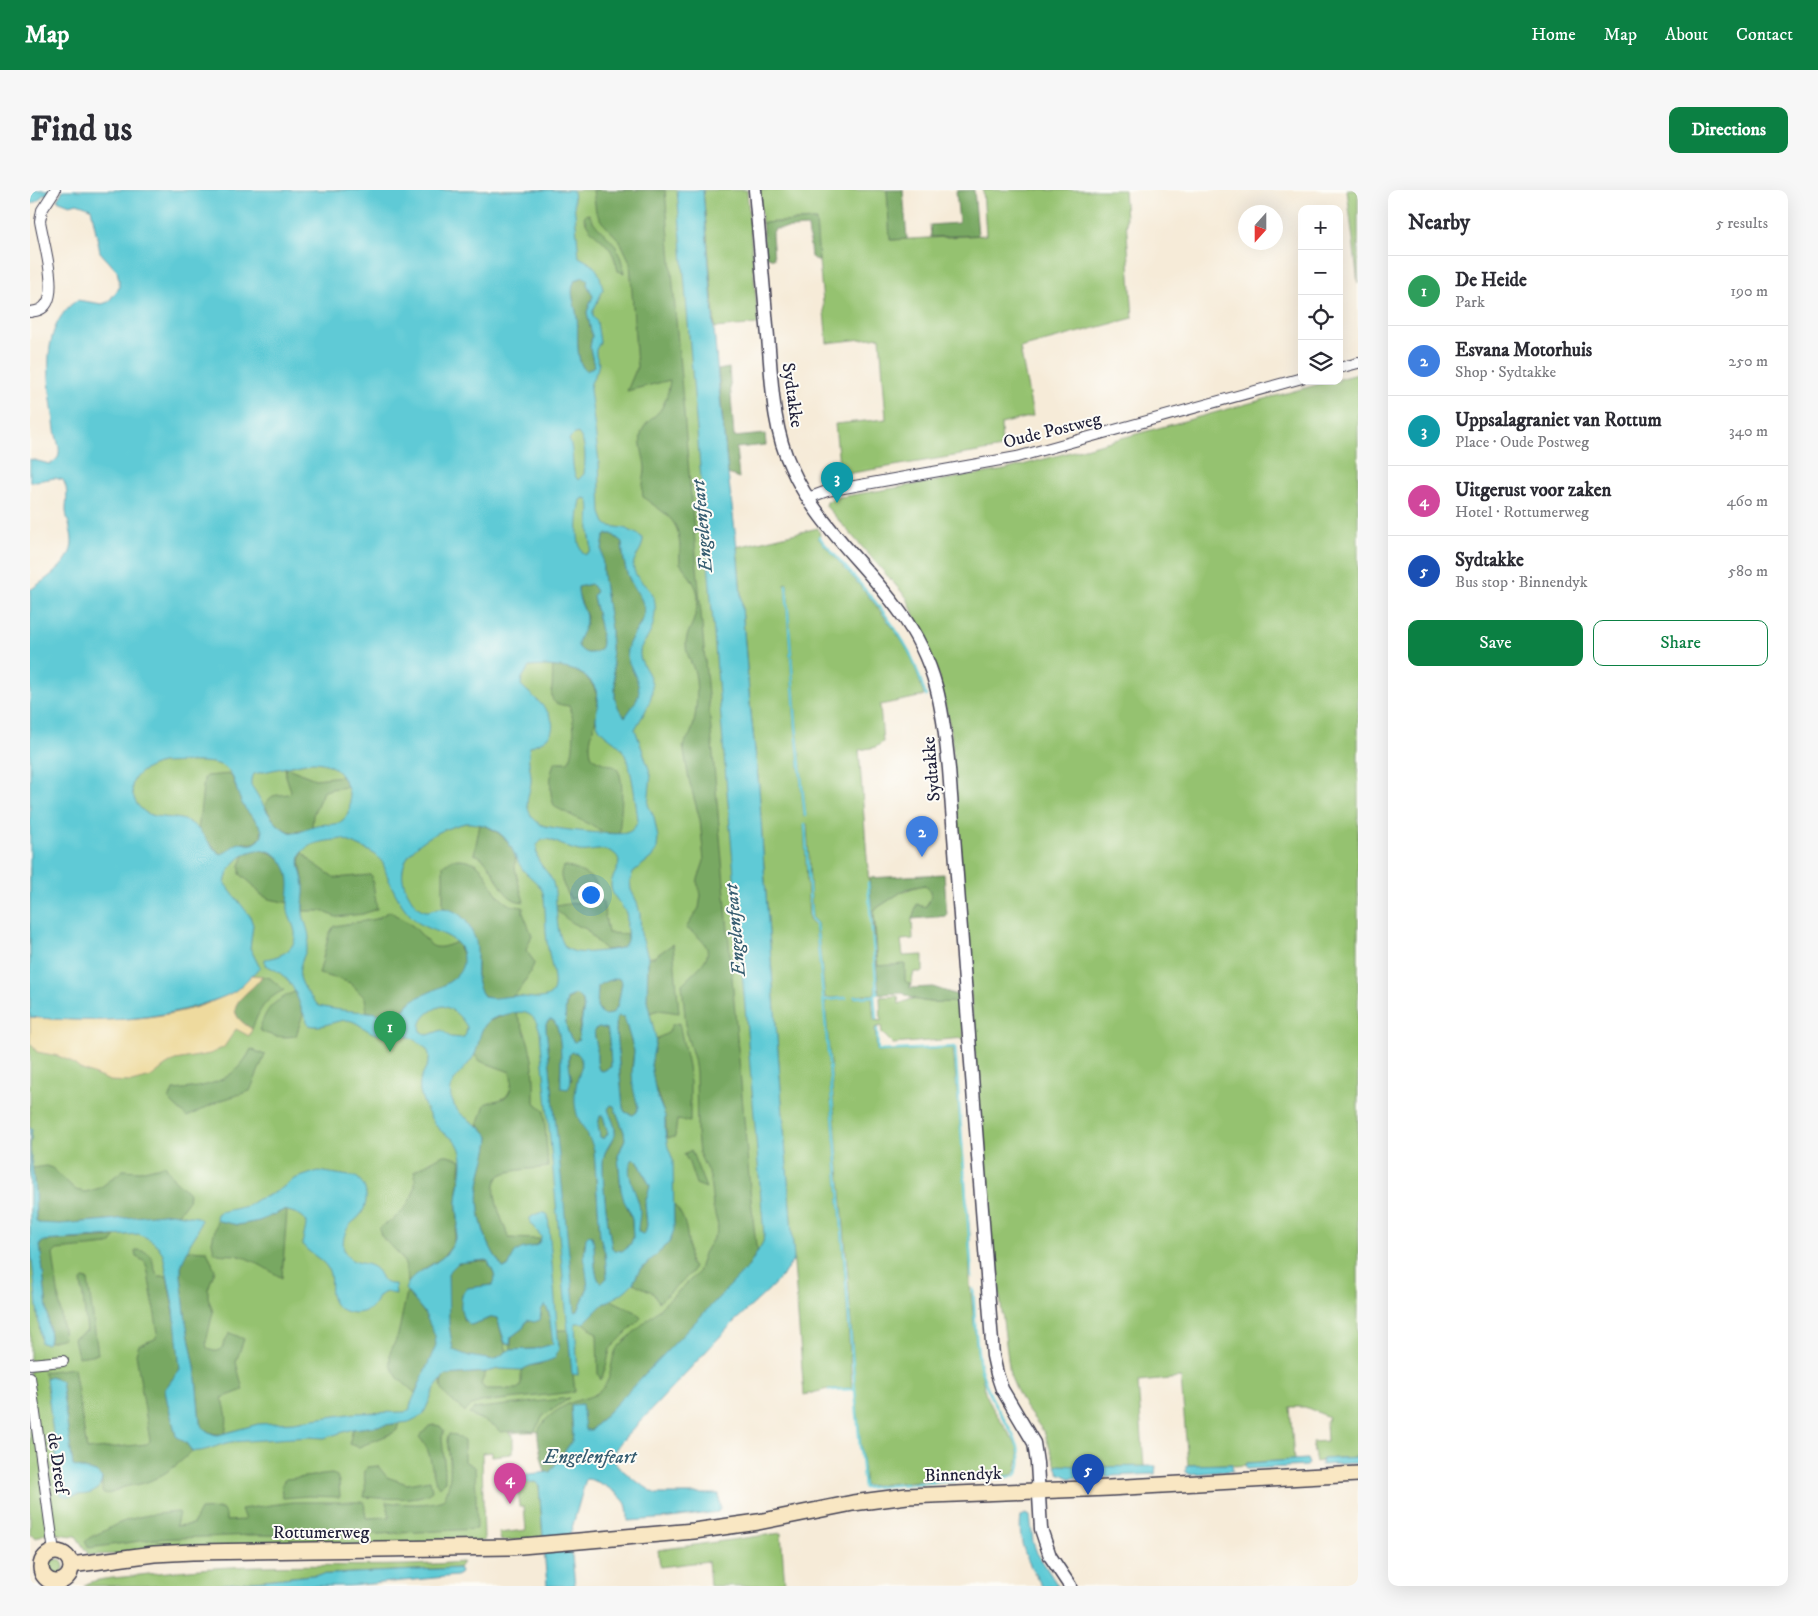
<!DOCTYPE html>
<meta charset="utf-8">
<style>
body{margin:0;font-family:"IM FELL DW Pica",serif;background:#f7f7f7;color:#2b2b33}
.controls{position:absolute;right:15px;top:15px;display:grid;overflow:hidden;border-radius:10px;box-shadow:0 5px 20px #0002}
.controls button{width:45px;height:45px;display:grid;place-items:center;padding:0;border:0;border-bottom:1px solid #e1e1e2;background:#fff;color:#2b2b33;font:25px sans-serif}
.compass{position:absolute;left:1208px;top:15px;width:45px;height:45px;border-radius:50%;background:#fff;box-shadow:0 5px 20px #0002;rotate:201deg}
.you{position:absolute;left:560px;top:704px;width:18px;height:18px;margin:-12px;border:4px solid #fff;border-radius:50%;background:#1a73e8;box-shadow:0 0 0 8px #1a73e833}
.badge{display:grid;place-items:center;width:32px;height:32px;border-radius:50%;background:#0b8043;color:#fff;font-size:16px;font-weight:700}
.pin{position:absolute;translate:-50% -41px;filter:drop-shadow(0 1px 2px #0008)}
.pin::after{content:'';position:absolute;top:26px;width:18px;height:15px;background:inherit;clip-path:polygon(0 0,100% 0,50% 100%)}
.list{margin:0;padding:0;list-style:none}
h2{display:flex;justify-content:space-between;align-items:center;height:65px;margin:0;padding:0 20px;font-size:21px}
h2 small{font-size:16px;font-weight:400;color:#7c7c81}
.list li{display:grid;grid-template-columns:32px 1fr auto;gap:15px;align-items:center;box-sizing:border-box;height:70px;padding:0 20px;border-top:1px solid #e1e1e2}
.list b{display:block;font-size:19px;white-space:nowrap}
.list p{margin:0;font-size:16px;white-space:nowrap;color:#7c7c81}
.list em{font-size:16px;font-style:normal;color:#7c7c81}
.actions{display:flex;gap:10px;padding:15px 20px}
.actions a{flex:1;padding:11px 0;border:1px solid #0b8043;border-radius:10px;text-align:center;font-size:18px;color:#0b8043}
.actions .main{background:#0b8043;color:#fff}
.icon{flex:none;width:28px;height:28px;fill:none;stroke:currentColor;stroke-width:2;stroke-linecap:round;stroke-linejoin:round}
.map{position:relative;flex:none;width:1328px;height:1396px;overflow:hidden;border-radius:10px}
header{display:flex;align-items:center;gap:30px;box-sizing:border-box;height:70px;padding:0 25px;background:#0b8043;color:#fff}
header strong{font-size:24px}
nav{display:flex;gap:28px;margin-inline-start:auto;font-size:18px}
.intro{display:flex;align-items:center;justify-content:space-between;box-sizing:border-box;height:120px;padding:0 30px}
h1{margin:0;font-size:35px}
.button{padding:12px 22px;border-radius:10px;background:#0b8043;color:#fff;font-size:18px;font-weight:700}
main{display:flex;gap:30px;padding:0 30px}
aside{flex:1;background:#fff;border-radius:10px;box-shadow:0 5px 20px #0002}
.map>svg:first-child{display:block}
.green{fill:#95c270;stroke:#5c7256;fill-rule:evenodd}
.forest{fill:#78a862;stroke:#4d654e}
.sand{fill:#eeda9e;stroke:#887e6c}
.water{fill:#5ecad6;stroke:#407688;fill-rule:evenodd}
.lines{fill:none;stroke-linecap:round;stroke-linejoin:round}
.stream{stroke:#5ecad6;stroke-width:2.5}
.minor-casing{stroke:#424053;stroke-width:12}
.tertiary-casing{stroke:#424053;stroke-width:15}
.secondary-casing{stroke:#424053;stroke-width:18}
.minor{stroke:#fff;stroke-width:10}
.tertiary{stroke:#fff;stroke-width:12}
.secondary{stroke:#f9e7c3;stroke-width:15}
.labels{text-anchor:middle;stroke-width:4;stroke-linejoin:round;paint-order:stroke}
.street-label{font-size:18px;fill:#22223b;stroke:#fdfcf7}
.water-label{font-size:19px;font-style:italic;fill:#375d71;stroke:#fdfcf7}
</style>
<header>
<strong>Map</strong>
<nav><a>Home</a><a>Map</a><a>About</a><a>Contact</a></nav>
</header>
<div class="intro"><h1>Find us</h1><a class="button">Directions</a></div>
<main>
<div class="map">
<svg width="1328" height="1396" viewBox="0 0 1328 1396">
<rect width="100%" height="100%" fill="#fdfcf7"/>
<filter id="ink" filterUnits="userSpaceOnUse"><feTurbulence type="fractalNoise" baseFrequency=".02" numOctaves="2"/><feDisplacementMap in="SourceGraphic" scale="10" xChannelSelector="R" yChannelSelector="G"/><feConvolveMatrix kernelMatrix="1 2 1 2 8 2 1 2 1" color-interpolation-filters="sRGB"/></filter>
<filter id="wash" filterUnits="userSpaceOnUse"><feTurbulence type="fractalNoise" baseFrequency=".0096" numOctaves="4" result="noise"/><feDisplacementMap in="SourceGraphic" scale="20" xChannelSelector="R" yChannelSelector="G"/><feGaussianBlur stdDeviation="1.12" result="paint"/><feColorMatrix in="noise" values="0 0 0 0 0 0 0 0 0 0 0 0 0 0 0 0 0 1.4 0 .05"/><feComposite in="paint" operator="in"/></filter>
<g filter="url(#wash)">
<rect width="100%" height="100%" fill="#f6ebd8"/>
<g class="green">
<path d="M283 0H649L737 1046 722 1078 537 1240 478 1243 483 1245V1262H481V1264L462 1266V1262L452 1263 454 1351 62 1365 58 1364 46 1346C33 1346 18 1339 7 1348L0 1344V678Z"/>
<polygon points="673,0 717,0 728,134 685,138"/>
<polygon points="729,0 857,0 861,50 956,45 953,0 1094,0 1103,128 990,158 1003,226 971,234 972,258 810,285 805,234 856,229 850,147 797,153 785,30 732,33"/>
<polygon points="1317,0 1328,0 1328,93"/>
<polygon points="1328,184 1328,1267 1292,1269 1291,1271 1286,1272 1282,1252 1297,1251 1296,1232 1299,1227 1275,1217 1260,1217 1264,1270 1217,1273 1216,1275 1204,1276 1202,1274 1158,1275 1151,1188 1108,1192 1114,1277 1026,1276 1014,1242 995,1217 985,1197 980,1185 969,1099 969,1081 959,1048 921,542 908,484 877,408 796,316 797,312 804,308 974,280 1301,191 1309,191 1309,189"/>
<path d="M788 338 790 345 788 348C818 382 850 417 875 456 884 471 889 489 894 506L850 515 853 552 846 557 829 560 846 789 845 804 824 806V808L842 807 844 830 851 831 850 807 868 806 869 814 881 809 900 812H931L934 848 863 854 852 843 851 836 845 838 847 862 923 858 940 1044V1094L946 1153 955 1202 962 1217 987 1256 989 1268 986 1281 982 1285 887 1291 835 1296 825 1198 818 1085 795 811 816 809V807L795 808 787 733 782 728 777 634H774L779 730 785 736 793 810 815 1087 822 1198 798 1199 774 1205 734 678 729 597 720 514 707 357ZM755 393 757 394 767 536 776 626 774 627 765 537Z"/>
<polygon points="892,695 899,697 901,707 896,716 893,717 887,714 882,729 883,749 871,750 873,766 893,765 893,782 884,782 880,798 848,776 844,720 871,702"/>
<polygon points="505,1292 509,1295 513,1348 471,1351 469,1343 496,1340 494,1317 489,1317 488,1293"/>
<polygon points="751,1343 755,1396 680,1396 678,1371 630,1377 628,1360"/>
<circle cx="26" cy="1377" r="8"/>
<path d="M433 1372 429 1378 282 1385 177 1396H54C62 1388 90 1388 102 1386 143 1381 185 1377 227 1376 296 1374 365 1378 433 1372Z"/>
</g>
<g class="forest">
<path d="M563 0H635L720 999 726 1056 728 1060 719 1076 710 1087 561 1240H555L541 1215 543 1245 542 1251 520 1282H515C513 1274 507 1251 508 1243 511 1229 533 1215 546 1211 557 1207 565 1207 573 1198 583 1186 580 1170 587 1158L668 1083 674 1063 687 1042 688 1036 683 1017 680 987 669 963 667 944 666 882 664 869 657 846 652 794C677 770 692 761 656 738L669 718 671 705 667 692 674 671 670 630 659 590 653 556C655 550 660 547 662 540 667 525 668 498 665 483 662 473 656 465 656 454 656 446 660 439 663 432 673 401 667 397 650 373 649 365 651 357 649 349 647 326 628 320 613 307 611 296 615 288 615 277 614 265 607 250 613 239 617 231 626 226 631 219 636 211 639 199 640 190L597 201 607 177 600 72 590 51 572 32 566 22Z"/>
<polygon points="857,0 873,0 877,49 860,50"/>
<polygon points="944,0 948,45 901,47 900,35 929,33 926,1"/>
<path d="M559 24C564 35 572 41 580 49 589 58 592 71 594 83L588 81C586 73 584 65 579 58 570 46 560 44 554 28L555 25Z"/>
<polygon points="786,30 789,71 781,67 778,37 745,39 742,44 744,69 735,66 732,33"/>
<path d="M554 87 558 90 557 94 563 106 557 122 562 146 560 158 564 176 557 181C544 173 549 142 547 128 546 115 538 103 545 90Z"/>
<polygon points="699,178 704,247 735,244 736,255 706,258 709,288 698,284 688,180"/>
<path d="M576 344H582L592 352C593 365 594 378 600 390 604 400 612 406 614 417 616 433 601 442 599 457 596 477 611 486 610 501 610 510 600 520 595 527L588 519 585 509V493L581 458V439L573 385 572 359 574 346Z"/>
<path d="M561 394 566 401 563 407C565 417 575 449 571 457 569 461 564 463 561 463 555 464 551 460 548 456V449L556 433 557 427 548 404V397Z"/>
<path d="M523 476C556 479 573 495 566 529 563 540 558 552 561 564 564 574 580 572 587 579 596 589 590 631 589 644L576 643 525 617C519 608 519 581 525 572H538C546 564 545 526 539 516 524 514 520 513 522 497 523 490 522 483 523 476Z"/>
<path d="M255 577 285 589 312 586 317 597 301 599 293 602 283 625 282 637C258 649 246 637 235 616 241 603 245 606 258 604L261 601 256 586Z"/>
<path d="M201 584C206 596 209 610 217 621 222 628 229 631 232 640 227 663 217 647 204 656 199 659 198 664 190 664L168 641 174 589 176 586Z"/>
<path d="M450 634C465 639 480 649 485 665 486 669 485 673 485 677 487 689 491 701 494 712 466 711 468 671 444 664Z"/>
<path d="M226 660C246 661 259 673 260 693 261 699 259 707 259 713L239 709 230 704 223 695 210 684V675L215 663Z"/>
<polygon points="272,662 283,673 305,688 340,685 342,686 347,719 333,724 306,727 292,721 273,721 274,695 270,672"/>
<path d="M429 669C459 670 456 697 474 711 479 716 486 716 493 717V723L502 745 496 760 503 770 504 774C501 781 490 802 483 806 474 810 455 811 451 802 446 793 447 785 447 775 446 748 442 725 413 718V675L421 670Z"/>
<path d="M536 676C550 681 570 687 568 704L540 709C536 698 527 688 533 677Z"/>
<path d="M914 684 917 726 882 729 887 714 893 717 896 716C902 710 903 701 895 695L876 699 844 720 847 776 875 774V791L880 794V798L903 797 930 806 931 812C911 812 889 815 873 803L849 804 839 688Z"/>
<polygon points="567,709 571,710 573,713 578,743 598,744 598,750 592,758 576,760 567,752 556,739 542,733 527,721 526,716"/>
<path d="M360 721C367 727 377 731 384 737 402 754 399 764 427 752 429 758 433 765 434 771 434 790 402 801 388 808 385 810 380 812 378 814 374 818 373 822 367 824 358 828 346 822 337 822L335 808 320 793 309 789 289 784 299 744 304 736 346 729Z"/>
<polygon points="643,754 649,823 629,820 619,823 617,811 618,767 624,767"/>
<path d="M232 786 240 788 254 800C234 810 230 819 222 839 184 816 221 805 232 786Z"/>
<polygon points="587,788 591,790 592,793 588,815 582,824 575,825 572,824 567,816 568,796 572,793"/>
<path d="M266 801 273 824 266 846C252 848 242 847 229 840 238 815 242 813 266 801Z"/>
<path d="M546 804C558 811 552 823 550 834 549 840 549 845 548 851L544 852C534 842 534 822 537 810Z"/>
<path d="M485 821C502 853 505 876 504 912L514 920 518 977C507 979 481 979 471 985 455 995 474 1034 479 1048L511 1049 506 1056C488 1060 486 1060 478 1077L473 1078C454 1052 444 1021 450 989 453 975 457 962 459 947L451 937 448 935 455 914C461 911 466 911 472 909 482 905 483 890 480 882L450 871 444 864 451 841 457 832Z"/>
<polygon points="587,826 594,827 604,861 602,876 606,908 608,917 607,922 603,925 595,922 593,918 586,841"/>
<path d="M519 830H523C533 840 531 875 530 889L542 890 539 877V865L542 862 547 863 550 865 552 875 547 893 564 960 570 1046 575 1063 577 1088 571 1094C561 1081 567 1062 562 1046L559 1045 554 1055 558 1097 548 1121 544 1122 516 838V834Z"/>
<path d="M649 833 658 876 660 893V932L647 930 645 947 637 948C635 940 637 932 634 924 629 906 619 888 622 868 623 861 625 855 626 849L638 843 642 835Z"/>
<path d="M569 837 577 839C579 846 581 869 581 877L573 881 569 880C566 872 567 867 567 859 567 852 563 846 565 839Z"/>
<path d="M221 859 235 865 220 901 189 911 157 927 139 910 143 900C177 897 205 892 221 859Z"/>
<path d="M581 915 584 916 594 942 595 949 588 966 591 1000 602 1030 603 1048 600 1055 592 1061 584 1060 582 1058C577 1030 573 1001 573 973 573 959 584 952 585 941 585 934 580 926 578 919Z"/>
<polygon points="570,926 573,926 578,943 574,949 570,947 568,935"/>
<polygon points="661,960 676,998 666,994 659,973 654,964"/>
<path d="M413 965H418L431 970 427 1013 428 1034 422 1056 412 1068 394 1079 378 1093C377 1081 376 1072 368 1063 361 1054 351 1051 349 1039 353 1035 357 1033 362 1030 378 1018 389 1001 384 981Z"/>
<path d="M603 969 608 971 620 996 615 1014 617 1035 615 1043 612 1044 608 1041C608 1032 610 1021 608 1012 605 1000 593 980 603 969Z"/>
<polygon points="135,975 144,989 159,1003 158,1011 148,1024 30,1034 11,1034 6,1030 5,1001 2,978 16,976 22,978 46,1000 55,1002 70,998 93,980 110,981"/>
<path d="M643 1014C660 1030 657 1053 660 1074L664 1077 661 1083 629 1112 622 1102 603 1093 609 1081 639 1053C645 1041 644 1028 643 1014Z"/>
<path d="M254 1020 257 1021 252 1088C238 1080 220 1067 204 1065 196 1064 191 1066 184 1062L182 1052 187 1030 208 1035 229 1031Z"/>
<polygon points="86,1047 79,1055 27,1060 23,1064 34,1148 19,1152 20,1147 10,1054 14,1051"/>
<path d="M107 1060C127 1062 120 1073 128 1086H137L147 1140 150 1179 135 1199C137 1216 143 1230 146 1246L156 1253 162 1261C150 1273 134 1286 117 1292 109 1295 101 1295 94 1297 86 1300 79 1307 72 1302V1288L66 1282 43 1276 31 1191 23 1187 16 1188 13 1182 44 1178 57 1260 117 1254 120 1251 106 1164 109 1155 125 1149 128 1143 117 1077 114 1071 106 1067 105 1061Z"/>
<path d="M157 1060 177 1061 185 1080 178 1099V1107L183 1122 176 1152 177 1158C194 1168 192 1152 200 1143L214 1149 206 1172 213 1200 192 1208C197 1221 198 1231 195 1244 184 1245 176 1243 170 1233L165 1177 156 1132 151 1086V1076Z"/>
<path d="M449 1071H458C461 1079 469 1088 462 1095L438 1098 432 1105 433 1129 441 1135 463 1127 467 1128 477 1162 464 1170C452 1168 436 1168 425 1161 417 1155 417 1095 418 1083L427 1073Z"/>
<polygon points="53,1089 58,1090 68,1164 48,1167 44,1148 57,1141 51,1091"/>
<path d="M377 1102C389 1114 408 1139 406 1156 405 1165 390 1193 385 1203L368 1188 360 1175V1163L368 1145Z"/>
<polygon points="581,1110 606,1122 611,1128 580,1159 577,1173 571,1190 568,1184 567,1144 554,1133 573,1114"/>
<polygon points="515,1115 519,1123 524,1154 505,1159 481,1160 481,1147 493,1138 497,1130 511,1126 511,1120"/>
<path d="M527 1140H538L545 1202 451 1212 442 1215 435 1222C425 1211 402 1202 415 1185L456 1182 451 1194 455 1199H487L490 1197C492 1191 490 1184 492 1182 495 1174 503 1176 510 1174 516 1172 523 1163 529 1158Z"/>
<polygon points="540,1208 513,1226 504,1242 496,1240 470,1242 465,1236 439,1224 444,1219 451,1218"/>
<polygon points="369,1233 367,1240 363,1243 329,1257 319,1254 323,1239"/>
<path d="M404 1235 410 1236 414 1241 412 1247 415 1283V1291L410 1297 408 1296C399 1279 404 1263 389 1247L399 1236Z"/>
<path d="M419 1244 426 1245 434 1251V1271L445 1277 447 1339 311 1346 224 1345 125 1349 59 1358 55 1352C61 1345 69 1344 76 1340 99 1326 122 1324 149 1322L146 1336 163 1334 170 1320 192 1319 196 1326V1331L215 1330 211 1319 263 1312H334L336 1328 360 1327 356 1312C375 1314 395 1316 413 1310 424 1290 420 1272 417 1250Z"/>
<path d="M348 1276 357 1287 377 1294 400 1290 402 1301C391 1312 350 1308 334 1307 338 1293 331 1287 337 1277Z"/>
<path d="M302 1284 307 1286 309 1292 310 1307 278 1306 253 1308C251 1301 250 1293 256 1289Z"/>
</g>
<path class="sand" d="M222 785 232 786C221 805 184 816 222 839L219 846 206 839 194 857 180 864 145 870 135 876 121 887 101 892 80 891 50 879 40 871 28 866 7 862 0 853V827C62 833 177 835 222 785Z"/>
<g class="water">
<polygon points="0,0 22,0 19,5 14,4 9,10 0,15"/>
<path d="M33 0H543L549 67C568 77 569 80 573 100L563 121V126L567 132 570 152 566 160V165L569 173 567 181 561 193 560 199 569 272 571 323 575 333 579 336 594 338 607 344 613 348C614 361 600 368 604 380 607 392 620 396 624 408 627 419 624 435 619 445 616 451 610 455 610 462 609 469 614 476 618 483 629 504 615 521 605 539L621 585 618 615 624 627 628 648 627 659 621 668 603 682 600 691 601 700 607 712 610 724 611 744 618 767 617 811 626 849 621 875 626 904 635 926V941L638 957 643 970 644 1040 639 1053 609 1081 603 1093 597 1099 591 1104 573 1114 554 1133H545L548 1185 542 1184 510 842C505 822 494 819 475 825 470 826 462 828 458 832 448 841 450 853 445 864 439 876 427 883 422 895 420 900 420 906 422 910 427 929 450 932 459 947 458 962 453 975 450 989 444 1021 454 1052 473 1078L478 1077C481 1072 483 1063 489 1060 498 1055 511 1060 511 1046L500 1033V1028C505 1024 513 1020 518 1025L529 1158 525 1168C514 1174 502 1173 492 1180L469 1179 456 1182 415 1185 405 1198 393 1225 379 1232 323 1239 294 1248 279 1247 201 1252C188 1254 175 1263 162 1261L156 1253 146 1246C143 1230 137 1216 135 1199L150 1179 144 1120 133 1064 128 1056 121 1050 109 1044 14 1051 10 1054 20 1147 19 1152 16 1154 11 1153 0 1052V938L2 939 0 957 5 1001 6 1030 8 1033 30 1034 77 1030 141 1023 167 1027 171 1030 167 1043 160 1054 151 1076V1086L156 1132 165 1177 170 1233C174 1240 180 1244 188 1245L228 1234 263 1232 326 1223 375 1222 380 1219V1216L406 1155 405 1146 394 1122 375 1099C383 1078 412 1076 422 1056 425 1050 428 1040 428 1034 429 1027 426 1019 427 1011 428 994 437 971 428 955 425 948 416 946 411 941 402 933 392 913 390 901 386 877 417 869 384 849 371 842 356 848 343 843 333 839 326 830 316 830 302 831 292 839 279 835 264 808 269 789 235 775V769C249 767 267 761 265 742 264 735 259 728 258 720 257 706 262 693 256 679 242 644 199 662 195 694L220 726 223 735 220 758 230 778C221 784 215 794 205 801 196 807 184 810 173 814 118 832 58 833 0 827V400C16 389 42 373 42 352 42 341 37 331 36 321 36 310 39 300 33 290L25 288 0 292V269L19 274C24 272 29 269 29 263 30 256 26 248 25 240 20 198 6 139 47 110L72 114 78 112 89 98V90L87 81 70 62 61 18 47 13 40 15 27 10ZM554 87 558 90 557 94 563 106 557 122 562 146 560 158 564 176 557 181C544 174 549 142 547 128 546 115 538 103 545 90ZM548 243C557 253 555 271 554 284L548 290C540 281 545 262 539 249L543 245ZM554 308 558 309C562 319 558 330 559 340 559 347 562 353 561 360L555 365C544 355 548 324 551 310ZM577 344H582L592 352C593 365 594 378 600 390 604 400 612 406 614 418 616 435 599 445 597 460 596 465 598 471 600 475 613 502 612 504 595 527L589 519 585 509V493L581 458V439L573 385 572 359 574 347ZM561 394 566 401 563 406C565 417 575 449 571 457 569 461 564 463 561 463 555 464 551 460 548 456 548 446 557 439 556 429 556 418 547 412 548 397ZM515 476C537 477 565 481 568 509 569 518 563 527 568 536 573 547 588 550 594 563 603 581 605 610 608 630 606 636 603 641 596 643 586 646 523 639 512 635 509 634 505 630 503 628 491 612 502 603 501 587 500 575 497 570 500 557 505 554 513 552 517 548 536 529 502 507 491 495L492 488 499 477ZM280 572C289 572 298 573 305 579 318 589 327 618 313 630 306 637 296 633 287 635 273 638 268 649 252 638 238 628 231 609 221 595V589L224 584ZM131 573C147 573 179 569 193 576 205 583 205 598 210 609 212 614 215 619 218 622 225 630 242 644 225 653 220 656 215 653 210 653 202 654 199 663 190 664 178 655 171 637 157 631 145 626 131 629 118 624 113 621 107 616 105 610 95 588 112 579 131 573ZM436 633C455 633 472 640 481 657 485 665 488 673 493 680 500 688 510 693 513 703 517 723 514 743 519 763 520 773 529 796 521 804 513 812 495 806 485 806 474 806 465 810 455 807 440 791 451 767 445 748 443 744 440 738 438 734 433 725 420 717 410 718 406 718 403 720 399 721 389 722 383 712 379 705 355 665 404 640 436 633ZM312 649C322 653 343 661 349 668 355 673 354 679 357 685 363 701 372 718 385 730 401 745 434 742 433 771 433 792 399 801 385 809 376 814 373 826 361 826 353 825 346 822 338 822 321 821 305 820 289 816 281 808 273 798 270 787 267 775 278 761 279 749 279 740 274 732 273 723 272 714 275 704 274 696 273 685 265 672 272 662 280 651 301 651 312 649ZM517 649C528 652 538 659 549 661 561 663 576 655 586 665 595 674 580 686 581 696 581 706 592 714 596 723 598 729 596 735 597 741 600 760 587 759 573 761 560 762 547 765 536 758 524 741 528 716 524 697 521 679 503 676 507 655L512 650ZM587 788 591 790 592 793 588 815 582 824 575 825 571 824 567 816 568 796 572 793ZM546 804 553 811 554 817 548 851 544 852C534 842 534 822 537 809ZM413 816C424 819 432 828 437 837L436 844 433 848 420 847 412 840 398 845 391 842C387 829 402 818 413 816ZM588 826 594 827 604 861 602 882 603 898 608 917 607 922 603 925 595 922 593 918 586 841V829ZM519 830H523C534 841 530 882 531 898L538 899C545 889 537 876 539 865L542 862 547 863C556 871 549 882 547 892 545 901 544 912 546 920 548 933 560 946 564 960L570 1046 575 1063 577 1088 571 1094C561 1081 567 1061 562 1046L559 1045 556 1048 554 1066 558 1097 548 1121 545 1122 516 838V834ZM569 837 577 839C579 845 581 870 581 877L573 881 569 880C566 872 567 867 567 859 567 852 563 846 565 839ZM581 915 584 916 594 942 595 949 588 966 591 1000 594 1011 600 1022 602 1030 603 1048 600 1055 592 1061 584 1060 582 1058C577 1030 573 1001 573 973 573 958 585 951 585 941 585 934 580 926 578 919ZM570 926H573L578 943 574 949 570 947 568 935ZM603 969 608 971 620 996 615 1014 617 1035 615 1043 612 1044 608 1041C608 1034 610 1027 610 1020 609 1005 592 982 603 969ZM455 1070 458 1071C461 1079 469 1088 462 1095L438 1098 434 1101C429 1111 429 1130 441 1135L463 1127 467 1128 475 1153 480 1154 481 1147 493 1138 497 1130 504 1132 510 1130 511 1120 515 1115 519 1123 523 1154 505 1159 479 1160 464 1170 439 1166 423 1160 419 1135 418 1083 428 1073Z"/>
<path d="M647 0H673L688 188 698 284 707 357 720 514 729 597 734 678 764 1068C754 1090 720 1116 702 1134 664 1174 627 1214 590 1253L583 1263V1269L588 1276 603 1289 626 1304H689L690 1319 688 1322 641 1328 598 1331C598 1326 598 1319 596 1314 591 1304 567 1289 556 1289L540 1345 545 1396H517L509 1295 505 1292 477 1294V1286L520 1282 542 1251 543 1245 541 1215 552 1214 555 1240H561L719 1076 733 1052 734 1045Z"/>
<path d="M288 981 326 987C338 995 339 1013 331 1024 328 1029 323 1031 320 1035 313 1043 310 1059 318 1067 325 1074 335 1072 343 1077 354 1084 348 1095 365 1094L366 1104 356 1102 348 1106C347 1109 345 1113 343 1116 333 1126 314 1125 305 1114 296 1102 305 1089 297 1077 290 1067 279 1064 272 1054 277 1030 282 1027 254 1020L229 1031 208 1035 189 1031 186 1029 187 1024 190 1022 217 1016 228 1009 237 1006 252 998 264 989Z"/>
<path d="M20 1186 31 1191 43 1276 66 1282 72 1288C70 1303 60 1304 48 1305 42 1306 37 1307 31 1305L16 1188Z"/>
<polygon points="1328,1267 1328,1273 1291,1275 1292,1269"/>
<polygon points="1277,1269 1279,1274 1277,1276 1216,1279 1215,1274 1217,1273"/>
<polygon points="1202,1274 1203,1281 1159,1284 1156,1282 1156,1276 1158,1275"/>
<polygon points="1030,1275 1062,1277 1126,1276 1125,1284 1040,1288 1029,1283 1026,1276"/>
<path d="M995 1324 1000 1326 1003 1352 1007 1363 1028 1396H1012C999 1375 987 1353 991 1327Z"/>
<polygon points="429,1378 431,1382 430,1384 426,1386 319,1396 177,1396 282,1385"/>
</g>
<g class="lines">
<g class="stream">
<path d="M789 347C819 382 853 416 876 456 885 471 890 489 896 506"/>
<polyline points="756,395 766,536 775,626"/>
<path d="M775 634 781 729 786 734C806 922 815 1110 834 1298 884 1292 934 1292 985 1286 1002 1264 974 1232 964 1212 958 1202 955 1191 951 1180 945 1154 945 1125 943 1099"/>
<polyline points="838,693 847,803 844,806 846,829"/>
<polyline points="825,807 844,806"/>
<polyline points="795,810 816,808"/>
<polyline points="847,839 848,861 925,857 942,1087"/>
<polyline points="799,1200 824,1199"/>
</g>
</g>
</g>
<g filter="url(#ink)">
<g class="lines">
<defs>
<g id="minor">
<path d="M0 122C7 121 13 120 17 113 27 97 13 50 10 31L12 20 25 0"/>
<polyline points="1309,178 1328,173"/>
<polyline points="778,308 797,301 987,267 1272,188"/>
<polyline points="0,1174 33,1171"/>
<polyline points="0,1187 24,1362"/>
</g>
<g id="tertiary">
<path d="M725 0C729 49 734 98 738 147 742 190 742 238 761 277 786 334 835 373 870 422 907 472 913 519 919 579L963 1166 967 1184 972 1199 1004 1253 1007 1273 1011 1339 1020 1366 1040 1396"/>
<polyline points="28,1392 28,1396"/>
</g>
<g id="secondary">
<circle cx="26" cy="1377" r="15"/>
<polyline points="41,1375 124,1364 162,1362 480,1357 664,1341 728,1332 823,1313 877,1306 1079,1298 1328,1284"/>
</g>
</defs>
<use href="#minor" class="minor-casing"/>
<use href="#tertiary" class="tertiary-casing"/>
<use href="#secondary" class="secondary-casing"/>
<use href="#minor" class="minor"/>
<use href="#tertiary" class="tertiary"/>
<use href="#secondary" class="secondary"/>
</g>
</g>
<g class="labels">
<g class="street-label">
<text transform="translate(763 205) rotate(82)" y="6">Sydtakke</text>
<text transform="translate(1022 240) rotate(-14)" y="6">Oude Postweg</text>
<text transform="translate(901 579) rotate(-95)" y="6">Sydtakke</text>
<text transform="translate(28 1273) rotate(82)" y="6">de Dreef</text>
<text transform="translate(933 1284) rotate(-2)" y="6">Binnendyk</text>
<text x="291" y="1348">Rottumerweg</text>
</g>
<g class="water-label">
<text transform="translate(671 336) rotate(-95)" y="7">Engelenfeart</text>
<text transform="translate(704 740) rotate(-95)" y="7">Engelenfeart</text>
<text x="560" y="1273">Engelenfeart</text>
</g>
</g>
</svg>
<div class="controls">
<button>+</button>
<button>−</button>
<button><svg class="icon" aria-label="locate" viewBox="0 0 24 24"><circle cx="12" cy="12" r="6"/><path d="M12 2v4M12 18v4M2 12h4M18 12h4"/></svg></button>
<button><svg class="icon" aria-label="layers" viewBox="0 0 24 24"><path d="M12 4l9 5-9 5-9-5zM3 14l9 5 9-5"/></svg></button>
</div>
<svg class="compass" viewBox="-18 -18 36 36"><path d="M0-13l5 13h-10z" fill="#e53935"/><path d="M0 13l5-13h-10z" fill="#7c7c81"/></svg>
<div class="you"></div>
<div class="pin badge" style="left:360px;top:862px;background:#2e9e5b">1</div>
<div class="pin badge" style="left:892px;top:667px;background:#3f7fe0">2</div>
<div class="pin badge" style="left:807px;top:313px;background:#0f9aa8">3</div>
<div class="pin badge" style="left:480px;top:1314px;background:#d1479c">4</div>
<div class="pin badge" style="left:1058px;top:1305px;background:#1a4fb4">5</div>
</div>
<aside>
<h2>Nearby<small>5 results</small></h2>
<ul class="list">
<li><span class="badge" style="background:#2e9e5b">1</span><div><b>De Heide</b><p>Park</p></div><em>190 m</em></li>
<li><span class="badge" style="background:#3f7fe0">2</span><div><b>Esvana Motorhuis</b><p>Shop · Sydtakke</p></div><em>250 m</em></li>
<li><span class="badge" style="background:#0f9aa8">3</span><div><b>Uppsalagraniet van Rottum</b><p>Place · Oude Postweg</p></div><em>340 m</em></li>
<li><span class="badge" style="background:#d1479c">4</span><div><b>Uitgerust voor zaken</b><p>Hotel · Rottumerweg</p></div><em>460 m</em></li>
<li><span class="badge" style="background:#1a4fb4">5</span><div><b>Sydtakke</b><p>Bus stop · Binnendyk</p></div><em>580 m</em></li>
</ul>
<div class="actions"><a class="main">Save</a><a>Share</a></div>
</aside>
</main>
